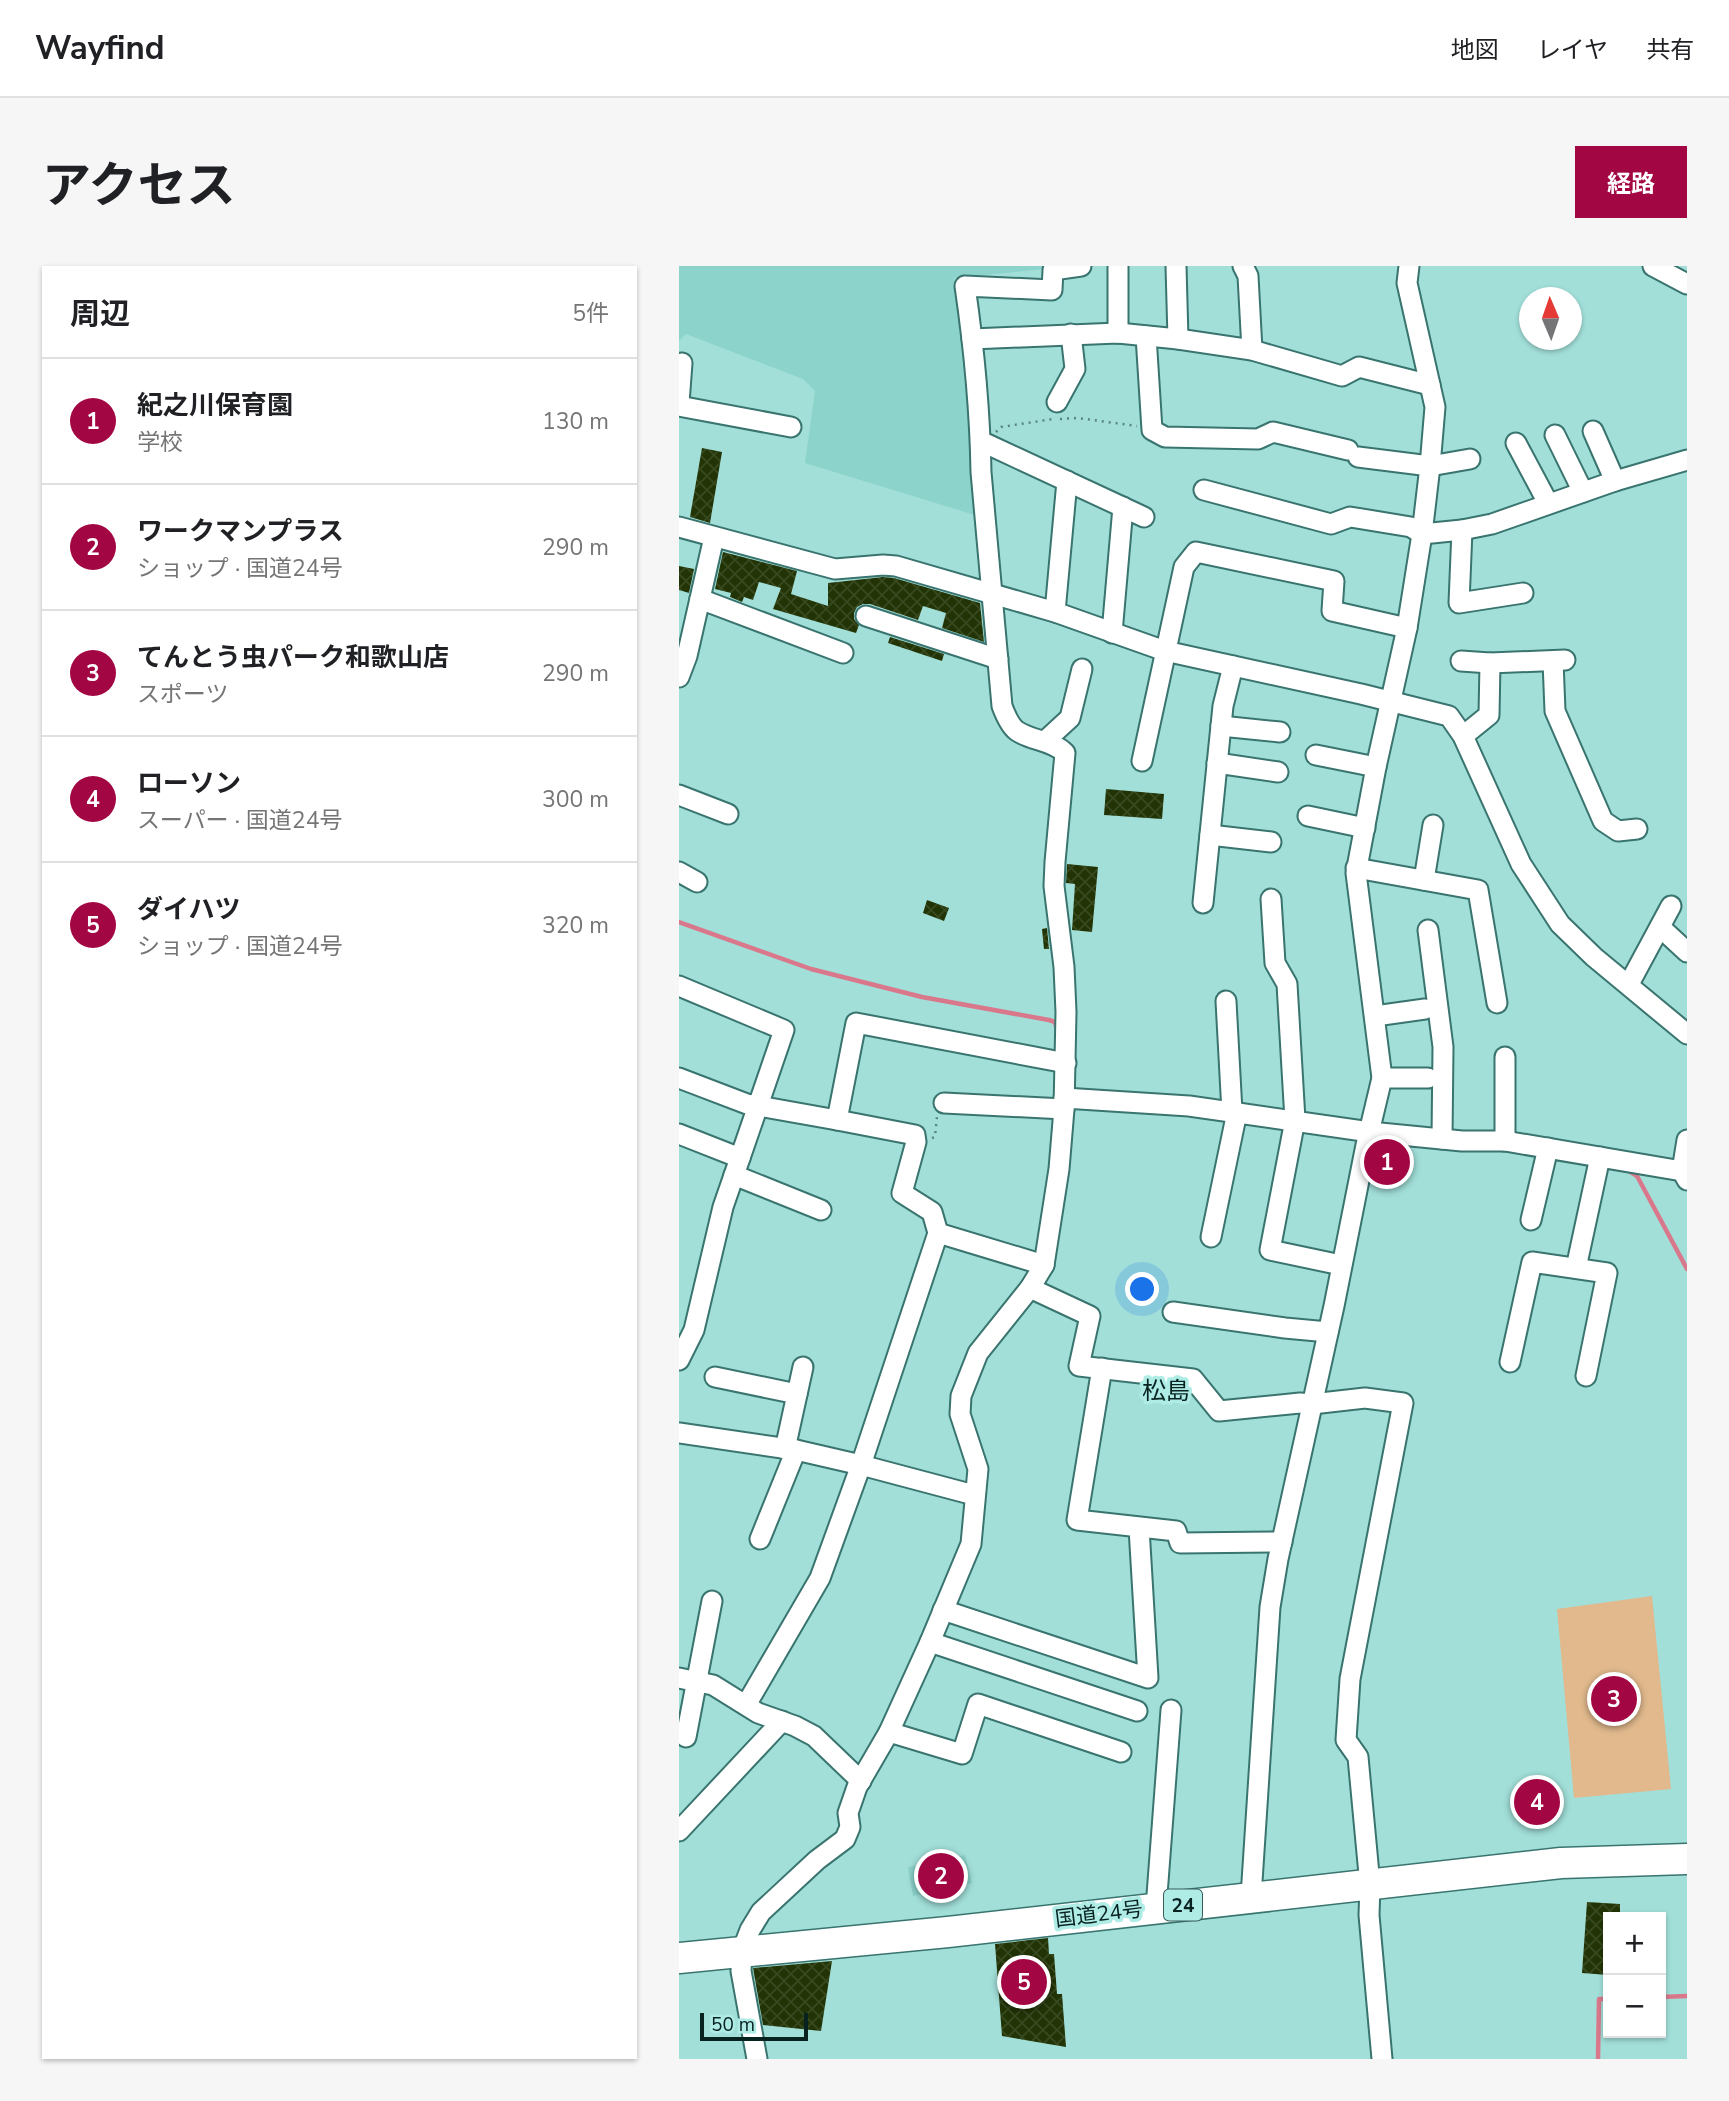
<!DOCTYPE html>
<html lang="ja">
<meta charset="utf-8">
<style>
body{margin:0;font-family:"Nunito Sans","Noto Sans JP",sans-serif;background:#f6f6f6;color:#202124}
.controls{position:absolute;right:21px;bottom:21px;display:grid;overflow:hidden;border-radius:0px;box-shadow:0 2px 5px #0004}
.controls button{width:63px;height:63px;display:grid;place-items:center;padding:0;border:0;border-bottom:2px solid #e0e0e0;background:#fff;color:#202124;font:35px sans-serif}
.compass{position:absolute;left:840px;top:21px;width:63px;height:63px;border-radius:50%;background:#fff;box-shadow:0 2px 5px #0004;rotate:358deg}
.scale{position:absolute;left:21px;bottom:18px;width:108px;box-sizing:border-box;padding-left:7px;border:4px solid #082220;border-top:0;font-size:19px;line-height:24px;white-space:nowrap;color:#082220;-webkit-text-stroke:5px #afece6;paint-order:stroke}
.you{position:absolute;left:464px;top:1024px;width:24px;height:24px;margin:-18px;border:5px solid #fff;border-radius:50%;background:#1a73e8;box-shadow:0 0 0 10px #1a73e833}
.badge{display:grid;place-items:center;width:46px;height:46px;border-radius:50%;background:#a20643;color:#fff;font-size:23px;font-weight:700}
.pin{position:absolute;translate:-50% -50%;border:4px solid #fff;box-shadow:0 2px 7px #0006}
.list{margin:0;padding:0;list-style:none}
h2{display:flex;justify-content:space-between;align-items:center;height:91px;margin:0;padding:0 28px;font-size:30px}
h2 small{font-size:23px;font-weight:400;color:#757577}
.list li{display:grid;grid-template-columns:46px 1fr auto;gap:21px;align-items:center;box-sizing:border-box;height:126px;padding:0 28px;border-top:2px solid #e0e0e0}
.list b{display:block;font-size:26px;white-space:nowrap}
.list p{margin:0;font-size:23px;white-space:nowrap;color:#757577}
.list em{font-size:23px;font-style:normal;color:#757577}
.map{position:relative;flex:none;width:1008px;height:1793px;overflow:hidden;border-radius:0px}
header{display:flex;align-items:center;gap:42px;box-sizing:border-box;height:98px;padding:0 35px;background:#fff;border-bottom:2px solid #e0e0e0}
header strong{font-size:33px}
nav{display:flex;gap:38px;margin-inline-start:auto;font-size:24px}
.intro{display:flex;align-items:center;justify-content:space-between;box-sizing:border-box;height:168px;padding:0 42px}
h1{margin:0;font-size:49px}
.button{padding:18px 32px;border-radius:0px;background:#a20643;color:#fff;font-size:24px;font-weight:700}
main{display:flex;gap:42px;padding:0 42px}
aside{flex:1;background:#fff;border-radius:0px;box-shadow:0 2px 5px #0004}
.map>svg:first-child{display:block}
.built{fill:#8cd3cc}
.green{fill:#e1b98d}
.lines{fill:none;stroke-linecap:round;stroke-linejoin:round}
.stream{stroke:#d9788b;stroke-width:4.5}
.building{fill:url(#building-cross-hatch)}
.minor-casing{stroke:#39746f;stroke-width:23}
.highway-casing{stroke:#39746f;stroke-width:33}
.path{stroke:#598581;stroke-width:2.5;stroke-dasharray:2 5;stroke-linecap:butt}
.minor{stroke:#fff;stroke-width:19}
.highway{stroke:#fff;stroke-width:30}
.labels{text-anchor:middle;stroke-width:7;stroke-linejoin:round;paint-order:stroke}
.shield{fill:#afece6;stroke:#3a5f5b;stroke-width:2}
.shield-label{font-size:19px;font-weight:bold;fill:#082220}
.street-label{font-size:21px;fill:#082220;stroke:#afece6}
.quarter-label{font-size:24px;fill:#082220;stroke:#afece6}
</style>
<header>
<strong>Wayfind</strong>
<nav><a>地図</a><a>レイヤ</a><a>共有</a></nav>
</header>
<div class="intro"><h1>アクセス</h1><a class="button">経路</a></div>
<main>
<aside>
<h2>周辺<small>5件</small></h2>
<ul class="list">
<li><span class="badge">1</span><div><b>紀之川保育園</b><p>学校</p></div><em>130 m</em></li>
<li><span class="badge">2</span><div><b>ワークマンプラス</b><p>ショップ · 国道24号</p></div><em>290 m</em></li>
<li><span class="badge">3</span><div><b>てんとう虫パーク和歌山店</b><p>スポーツ</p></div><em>290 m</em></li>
<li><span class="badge">4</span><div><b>ローソン</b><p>スーパー · 国道24号</p></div><em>300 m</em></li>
<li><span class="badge">5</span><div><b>ダイハツ</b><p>ショップ · 国道24号</p></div><em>320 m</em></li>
</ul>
</aside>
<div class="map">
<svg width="1008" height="1793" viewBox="0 0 1008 1793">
<defs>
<pattern id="building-cross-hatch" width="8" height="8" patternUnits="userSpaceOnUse" patternTransform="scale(1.75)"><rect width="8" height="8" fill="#223405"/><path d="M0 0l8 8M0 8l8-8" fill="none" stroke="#384920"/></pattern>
</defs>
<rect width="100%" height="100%" fill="#a2dfd9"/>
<g class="built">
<polygon points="0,0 366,0 366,3 275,12 299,250 126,197 136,125 124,113 7,68 0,75"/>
<polygon points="286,1589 293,1617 234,1630 229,1601"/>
</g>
<polygon class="green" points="973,1330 992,1523 895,1532 878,1343"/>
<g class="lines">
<g class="stream">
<polyline points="0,656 132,703 243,731 370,754 376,756 378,764"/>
<polyline points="947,903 958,910 1008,1003"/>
<polyline points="982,1731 1008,1730"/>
<polyline points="919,1793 920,1733 929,1733"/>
</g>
</g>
<g class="building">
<polygon points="23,182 43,186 31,257 11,251"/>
<polygon points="44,286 118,305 112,328 149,340 149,317 204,311 215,312 301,337 305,376 263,362 267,347 244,340 239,354 191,338 184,338 178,341 175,347 175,353 180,359 177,367 94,343 102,322 80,316 74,334 65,331 63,336 51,331 52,327 36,323"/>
<polygon points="0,300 15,303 10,327 0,324"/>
<polygon points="211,371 265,388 263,395 209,377"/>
<polygon points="427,523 485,528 483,553 425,549"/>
<polygon points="388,598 419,601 413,666 393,664 396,618 387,617"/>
<polygon points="248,634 270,642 265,655 244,647"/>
<polygon points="368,662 370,683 365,683 363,663"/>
<polygon points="866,1518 869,1548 844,1550 842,1520"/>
<polygon points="908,1636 941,1638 941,1651 929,1651 929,1709 903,1707"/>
<polygon points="369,1672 370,1688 375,1688 378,1728 383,1728 387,1781 323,1770 316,1678"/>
<polygon points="153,1695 142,1765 84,1759 74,1702"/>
</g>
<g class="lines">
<defs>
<g id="minor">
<polyline points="439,0 439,67"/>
<polyline points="497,0 499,73"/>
<polyline points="564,0 569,10 573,84"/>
<polyline points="974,0 1008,18"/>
<polyline points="467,70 473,164 486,171 579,173 594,166 669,184"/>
<polyline points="293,73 439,67 499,73 573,84 663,110 680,101 751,119"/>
<polyline points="378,136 396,103 392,68"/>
<polyline points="0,137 3,97"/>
<polyline points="0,140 112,161"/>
<polyline points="914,165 936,215"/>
<polyline points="876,169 904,226"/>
<polyline points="837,177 869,237"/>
<polyline points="308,178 465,251"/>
<polyline points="679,191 751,200 791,193"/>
<polyline points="525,224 652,258 671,251 732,261 743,268 783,264 813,258 936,215 1008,194"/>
<polyline points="0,261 156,303 204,299 217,300 376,346 486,385 682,428 770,450 784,470 842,598 881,658 915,691 1008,768"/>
<polyline points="783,264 780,337 844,327"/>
<polyline points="21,333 164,387"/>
<polyline points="376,346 388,215"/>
<polyline points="187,350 319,393"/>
<polyline points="433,367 444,241"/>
<polyline points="782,395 811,397 886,394"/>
<polyline points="874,395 876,445 924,555 939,565 958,563"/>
<polyline points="0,411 8,390 35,271"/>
<polyline points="542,460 601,466"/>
<polyline points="784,470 810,449 811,397"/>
<polyline points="366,475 391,452 403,403"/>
<polyline points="637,489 697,501"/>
<polyline points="463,495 505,301 517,286 655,315 653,345 728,362"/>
<polyline points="538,497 599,506"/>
<polyline points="0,529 49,548"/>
<polyline points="629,550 686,562"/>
<polyline points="531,569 592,576"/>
<polyline points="677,602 799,624 818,737"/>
<polyline points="0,606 18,616"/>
<polyline points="745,614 754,559"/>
<polyline points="592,633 596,697 608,718 616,854 591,984 662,999"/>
<polyline points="524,637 544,440 554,400"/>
<polyline points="981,661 1008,686"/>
<polyline points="749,664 764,781 763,873"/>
<polyline points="950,718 992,640"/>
<polyline points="0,720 105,764 61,892"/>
<polyline points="547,735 553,846"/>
<polyline points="696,750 746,743"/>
<polyline points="0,812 68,838 158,854 177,757 387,797"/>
<polyline points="703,812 749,812"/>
<polyline points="385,832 510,840 691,866 783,875 826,875 1003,905"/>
<polyline points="265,837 385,843"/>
<polyline points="158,854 236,869 237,876 223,927 253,946 259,967 365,999"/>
<polyline points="0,868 61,892 44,941 15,1064 0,1094"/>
<polyline points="1008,874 1003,905 1008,914"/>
<polyline points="826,875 826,791"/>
<polyline points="55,909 142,944"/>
<polyline points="852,954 869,882"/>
<polyline points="532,971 558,846"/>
<polyline points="897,1002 921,891"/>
<polyline points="351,1022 411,1050 400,1100 514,1113 540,1145 621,1137 633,1138 686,1132 724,1137 671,1413 667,1474 679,1491 691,1619 690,1649 703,1793"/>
<polyline points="494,1046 606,1062 649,1066"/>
<polyline points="831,1096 853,996 928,1007 907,1110"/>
<polyline points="423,1102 398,1254 497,1265 501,1277 603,1276"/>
<polyline points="36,1111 118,1128"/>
<polyline points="0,1167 117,1184 182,1199 295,1229"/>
<polyline points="106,1183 124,1101"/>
<polyline points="81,1273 117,1184"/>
<polyline points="264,1344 469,1412 460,1262"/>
<polyline points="251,1376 458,1445"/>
<polyline points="0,1412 34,1419 79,1447 116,1460 135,1470 182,1515"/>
<polyline points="67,1439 141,1312 182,1199 259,967"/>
<polyline points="210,1466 283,1488 299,1438 442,1486"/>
<polyline points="7,1471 33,1335"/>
<polyline points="0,1565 103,1455"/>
<polyline points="572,1631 591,1341 599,1293 655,1040 687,879 703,812 677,607 697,501 728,362 743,268 751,200 756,141 728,17 730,0"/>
<polyline points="477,1642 492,1444"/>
<path d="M78 1793 62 1705 63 1685 71 1664 82 1646 138 1594 166 1573 171 1561 169 1547 178 1521 210 1466 251 1376 292 1278 299 1203 281 1148 282 1130 299 1087 351 1022 365 999 380 903 385 843 387 746 385 701 375 620 376 596 386 487C373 474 353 475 338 465 331 460 326 448 323 440L302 206C301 144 295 82 286 20L373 24 374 4 402 0"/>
</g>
<polyline id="highway" points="0,1692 269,1666 882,1597 1008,1593"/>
</defs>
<use href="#minor" class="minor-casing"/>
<use href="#highway" class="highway-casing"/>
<g class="path">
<polyline points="381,153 399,152 458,160"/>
<polyline points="317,166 322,161 374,153"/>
<polyline points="253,872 256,871 258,850"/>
</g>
<use href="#minor" class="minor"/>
<use href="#highway" class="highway"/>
</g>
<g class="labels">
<rect class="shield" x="485" y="1623.5" width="38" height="31" rx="5"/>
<g class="shield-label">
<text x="504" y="1646">24</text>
</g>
<g class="street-label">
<text transform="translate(420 1648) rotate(-7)" y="7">国道24号</text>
</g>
<g class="quarter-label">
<text x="487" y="1133">松島</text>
</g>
</g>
</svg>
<div class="controls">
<button>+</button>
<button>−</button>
</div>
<svg class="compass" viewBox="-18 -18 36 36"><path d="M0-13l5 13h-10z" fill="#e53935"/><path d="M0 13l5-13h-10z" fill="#757577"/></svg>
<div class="scale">50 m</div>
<div class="you"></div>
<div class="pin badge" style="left:708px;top:896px">1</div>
<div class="pin badge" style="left:262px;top:1610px">2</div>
<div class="pin badge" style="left:935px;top:1433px">3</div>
<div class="pin badge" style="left:858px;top:1536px">4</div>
<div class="pin badge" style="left:345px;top:1716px">5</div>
</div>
</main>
